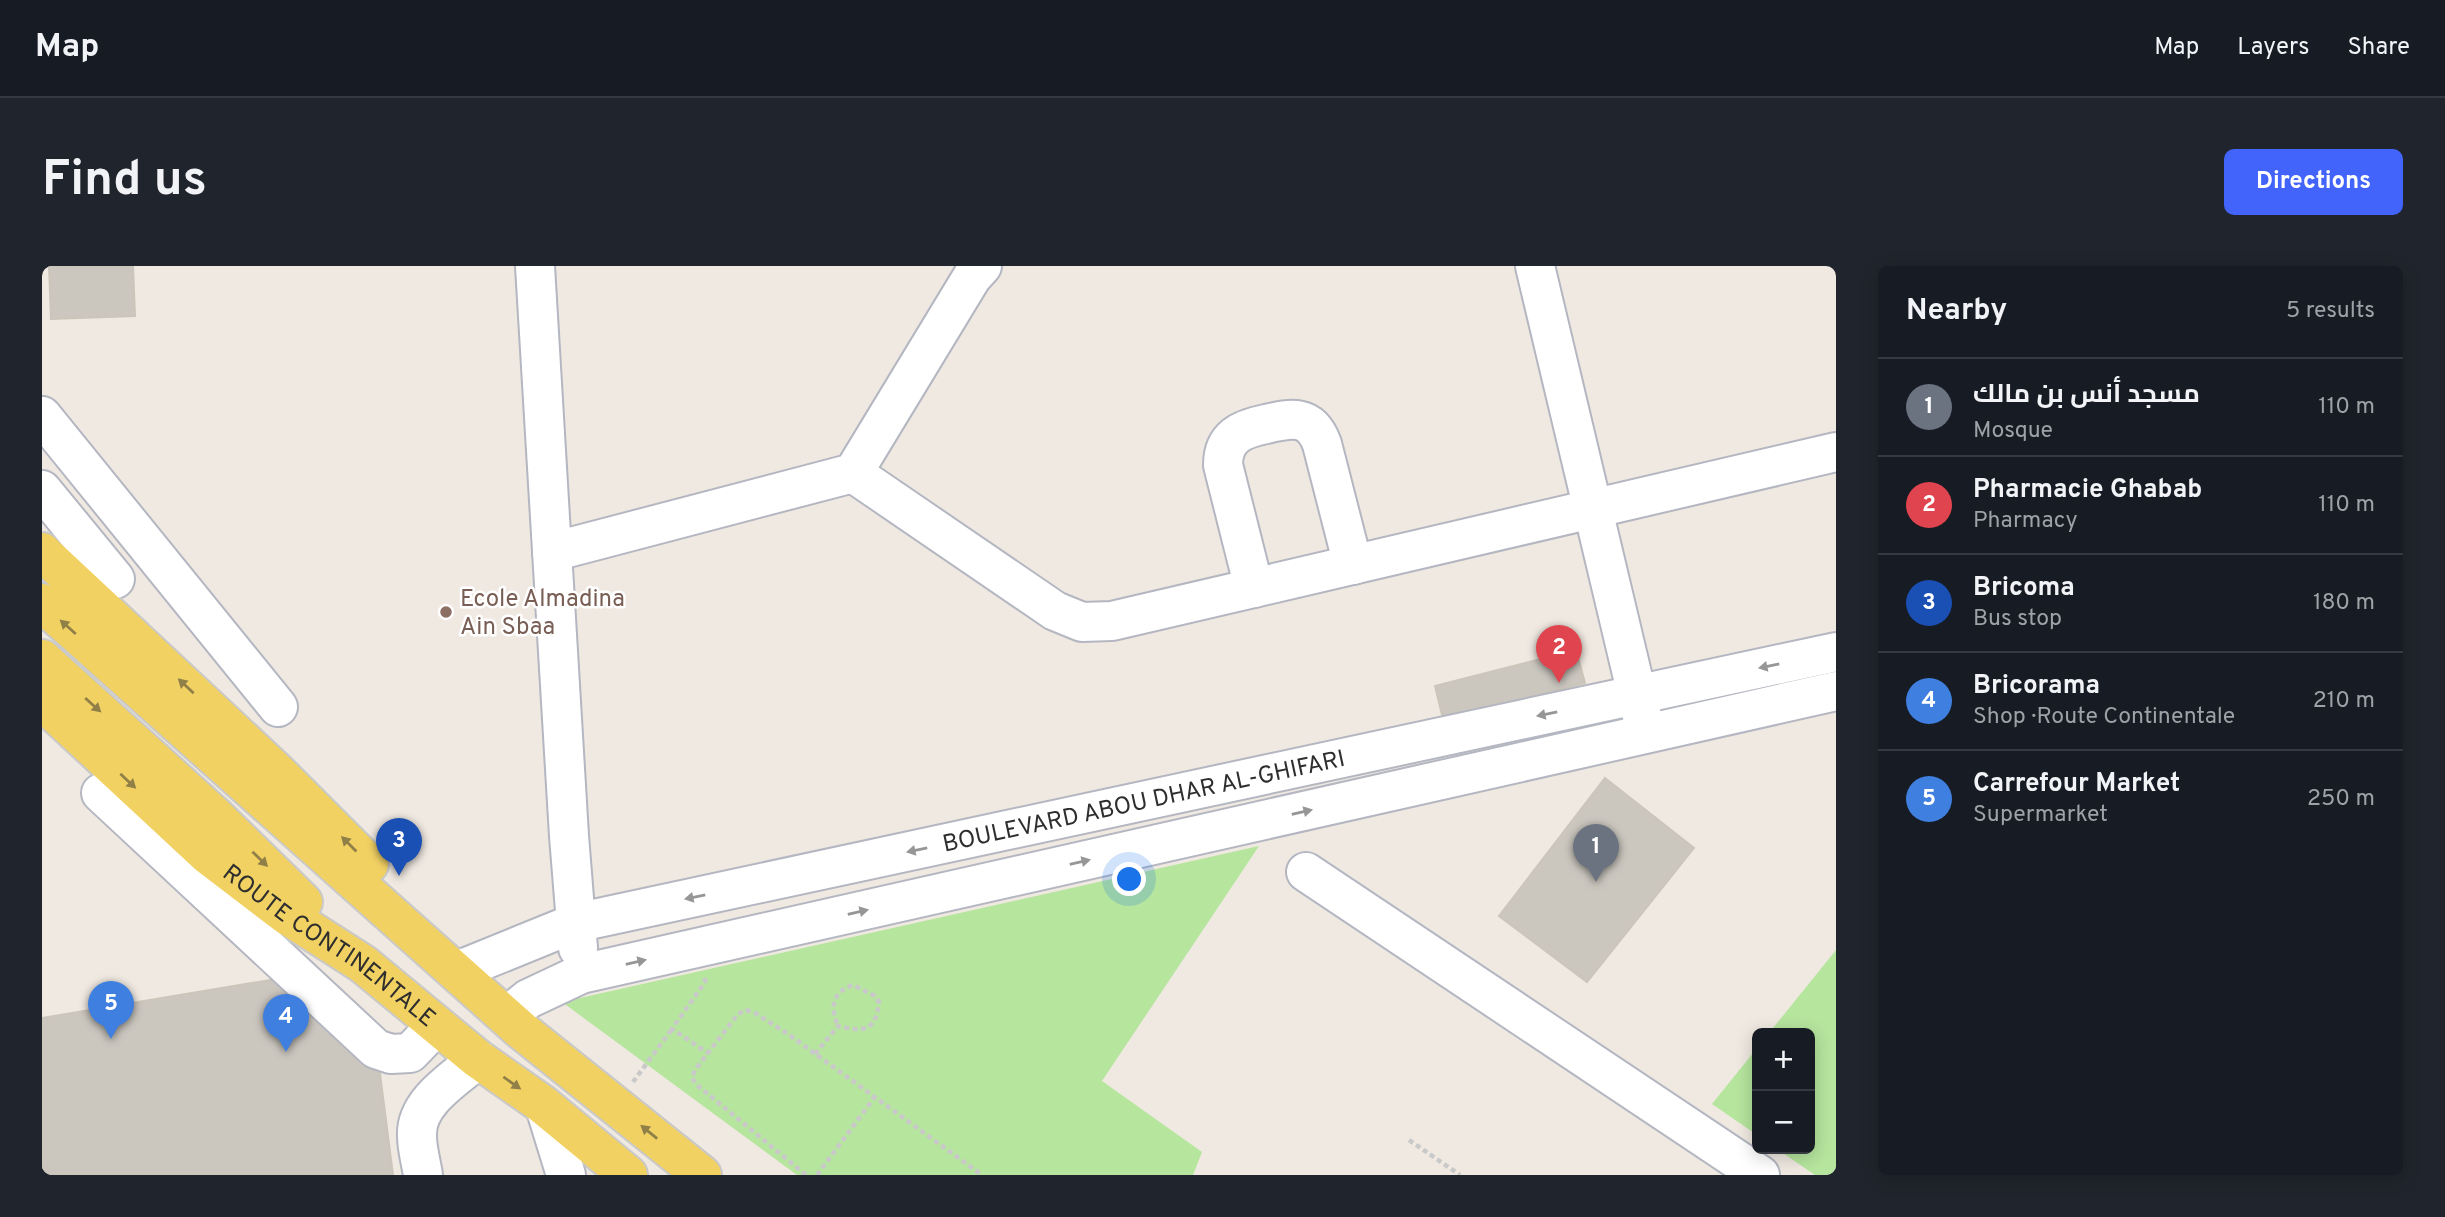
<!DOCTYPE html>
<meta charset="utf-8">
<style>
body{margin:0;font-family:Overpass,Cairo,sans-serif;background:#20242c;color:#f1f3f6}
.controls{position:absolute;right:21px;bottom:21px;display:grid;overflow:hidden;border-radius:10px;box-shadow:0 4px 18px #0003}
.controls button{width:63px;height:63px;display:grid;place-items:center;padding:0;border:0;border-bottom:2px solid #363941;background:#171b24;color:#f1f3f6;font:35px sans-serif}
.you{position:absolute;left:1088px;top:614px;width:24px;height:24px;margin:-18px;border:5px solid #fff;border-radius:50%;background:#1a73e8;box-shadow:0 0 0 10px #1a73e833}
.badge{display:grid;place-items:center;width:46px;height:46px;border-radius:50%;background:#4264fb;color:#fff;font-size:23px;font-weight:700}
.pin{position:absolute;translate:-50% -58px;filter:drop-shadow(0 2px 4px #0008)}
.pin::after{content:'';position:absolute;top:37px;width:24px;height:21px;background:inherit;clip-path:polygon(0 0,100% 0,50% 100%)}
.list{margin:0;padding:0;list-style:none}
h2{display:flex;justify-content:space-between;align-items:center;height:91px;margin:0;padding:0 28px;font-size:30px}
h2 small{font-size:23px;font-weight:400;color:#9ea1a6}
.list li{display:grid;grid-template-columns:46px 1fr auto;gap:21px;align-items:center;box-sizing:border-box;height:98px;padding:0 28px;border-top:2px solid #363941}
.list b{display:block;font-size:26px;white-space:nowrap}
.list p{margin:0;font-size:23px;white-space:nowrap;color:#9ea1a6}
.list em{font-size:23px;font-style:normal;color:#9ea1a6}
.map{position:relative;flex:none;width:1794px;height:909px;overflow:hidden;border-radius:10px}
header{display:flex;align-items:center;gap:42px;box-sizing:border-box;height:98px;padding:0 35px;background:#171b24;border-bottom:2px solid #363941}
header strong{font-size:33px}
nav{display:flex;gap:38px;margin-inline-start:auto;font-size:24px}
.intro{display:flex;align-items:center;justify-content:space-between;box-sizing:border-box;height:168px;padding:0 42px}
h1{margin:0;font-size:49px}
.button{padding:18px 32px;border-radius:10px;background:#4264fb;color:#fff;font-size:24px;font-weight:700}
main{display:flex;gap:42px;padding:0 42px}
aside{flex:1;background:#171b24;border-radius:10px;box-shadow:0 4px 18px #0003}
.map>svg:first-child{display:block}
.green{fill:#b6e59e}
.building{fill:#cbc7bf;stroke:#cbc5ba;stroke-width:2}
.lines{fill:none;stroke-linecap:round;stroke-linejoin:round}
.minor-casing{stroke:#b4b7c1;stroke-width:42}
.major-casing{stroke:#c9c9c9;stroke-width:42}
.path{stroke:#c9c9c9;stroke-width:4.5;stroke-dasharray:5 3.5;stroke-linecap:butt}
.minor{stroke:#fff;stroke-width:38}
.major{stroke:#f2d163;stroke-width:38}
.oneway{fill:#908048}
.oneway2{fill:#969696}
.education-dot{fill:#8d6e63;stroke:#fff;stroke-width:2.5}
.labels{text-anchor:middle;stroke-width:5;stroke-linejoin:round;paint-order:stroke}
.education-label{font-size:24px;fill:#785e54;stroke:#fff;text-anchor:start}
.street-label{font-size:24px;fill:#2e2e2e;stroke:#fff}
</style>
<header>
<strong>Map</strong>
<nav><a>Map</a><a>Layers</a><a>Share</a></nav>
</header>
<div class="intro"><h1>Find us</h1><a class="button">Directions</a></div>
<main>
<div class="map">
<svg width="1794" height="909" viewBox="0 0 1794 909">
<rect width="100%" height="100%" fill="#efe9e1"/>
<g class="green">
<polygon points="1217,580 1060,815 1160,886 1151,909 755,909 520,736"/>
<polygon points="1794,684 1794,909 1773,909 1735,883 1768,883 1768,767 1727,767"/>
<polygon points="1715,782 1715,869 1670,838"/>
</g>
<g class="building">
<polygon points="7,0 91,0 93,50 9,53"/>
<polygon points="1534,384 1543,417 1401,453 1393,420"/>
<polygon points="1563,512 1652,582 1545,716 1457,650"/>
<polygon points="246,711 337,800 351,909 0,909 0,752"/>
</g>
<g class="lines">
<defs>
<g id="minor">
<polyline points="493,0 527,570 536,682"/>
<polyline points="1493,0 1601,454"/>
<polyline points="0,150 236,441"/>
<polyline points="811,207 1013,345 1040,356 1070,355 1794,186"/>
<polyline points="0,224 73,313"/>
<polyline points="510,286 811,207 930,11 940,0"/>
<path d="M1212 322 1181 199C1181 171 1199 163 1224 158 1250 152 1269 148 1280 178L1311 299"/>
<polyline points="59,527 334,783 349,788 368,787 394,760"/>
<polyline points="1264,606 1718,909"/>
<path id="s1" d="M415 705 533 657 1794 386"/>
<polyline points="465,750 486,733 539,708 1794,425"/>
<polyline points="503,841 524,909"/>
<path d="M381 909C379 896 375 883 375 870 373 836 413 813 436 793"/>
</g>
<g id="major">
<polyline points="0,286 236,507 327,598"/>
<polyline points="0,337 479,764 660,909"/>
<polyline points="0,393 172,549 261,636"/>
<path id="s2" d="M0 435 167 590 243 648 321 698 436 793 500 838 586 909"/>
</g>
</defs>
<use href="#minor" class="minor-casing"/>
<use href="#major" class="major-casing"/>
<g class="path">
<polyline points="663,712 663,716 630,763 666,787"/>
<path d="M773 788 796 760C821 766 834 766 837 736L833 730 811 719C790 726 788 741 796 760"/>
<polyline points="591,816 630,763"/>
<polyline points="1367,874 1418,909"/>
<polyline points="764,909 655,819 650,812 653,804 696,748 704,744 713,747 746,768 940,909"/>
<polyline points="775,909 832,832"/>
</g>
<use href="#minor" class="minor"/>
<use href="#major" class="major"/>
</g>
<defs><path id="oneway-solid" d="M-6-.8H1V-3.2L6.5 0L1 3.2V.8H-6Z" transform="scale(1.75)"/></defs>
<g class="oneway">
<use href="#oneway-solid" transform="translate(26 361) rotate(-138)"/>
<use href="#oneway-solid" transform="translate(144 420) rotate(-137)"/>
<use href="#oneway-solid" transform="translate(51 439) rotate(42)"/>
<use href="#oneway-solid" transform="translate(86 515) rotate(43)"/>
<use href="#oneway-solid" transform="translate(307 578) rotate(-135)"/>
<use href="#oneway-solid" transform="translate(218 593) rotate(44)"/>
<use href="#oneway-solid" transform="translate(470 817) rotate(35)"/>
<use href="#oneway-solid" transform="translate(607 866) rotate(-141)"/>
</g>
<g class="oneway2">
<use href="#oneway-solid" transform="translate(1727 400) rotate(168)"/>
<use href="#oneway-solid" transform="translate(1505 448) rotate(168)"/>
<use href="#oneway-solid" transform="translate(1260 546) rotate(-13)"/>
<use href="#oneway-solid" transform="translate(875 584) rotate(168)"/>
<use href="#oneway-solid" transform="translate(1038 596) rotate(-13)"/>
<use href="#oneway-solid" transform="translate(653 631) rotate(168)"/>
<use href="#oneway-solid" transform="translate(816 646) rotate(-13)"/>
<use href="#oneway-solid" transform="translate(594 696) rotate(-13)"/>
</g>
<circle class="education-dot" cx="404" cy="346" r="7"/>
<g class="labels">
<g class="education-label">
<text x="418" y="340">Ecole Almadina<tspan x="418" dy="28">Ain Sbaa</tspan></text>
</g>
<g class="street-label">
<text dy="8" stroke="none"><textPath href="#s1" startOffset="709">BOULEVARD ABOU DHAR AL-GHIFARI</textPath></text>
<text dy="8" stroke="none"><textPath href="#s2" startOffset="378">ROUTE CONTINENTALE</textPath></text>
</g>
</g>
</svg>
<div class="controls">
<button>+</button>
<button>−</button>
</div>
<div class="you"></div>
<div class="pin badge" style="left:1554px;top:616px;background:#6b7280">1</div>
<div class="pin badge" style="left:1517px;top:417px;background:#e0444e">2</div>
<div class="pin badge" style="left:357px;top:610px;background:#1a4fb4">3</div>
<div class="pin badge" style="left:244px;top:786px;background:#3f7fe0">4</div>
<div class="pin badge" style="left:69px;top:773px;background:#3f7fe0">5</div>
</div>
<aside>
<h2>Nearby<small>5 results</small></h2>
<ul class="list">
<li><span class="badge" style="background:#6b7280">1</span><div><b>مسجد أنس بن مالك</b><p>Mosque</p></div><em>110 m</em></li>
<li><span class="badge" style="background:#e0444e">2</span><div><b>Pharmacie Ghabab</b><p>Pharmacy</p></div><em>110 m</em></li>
<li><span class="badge" style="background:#1a4fb4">3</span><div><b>Bricoma</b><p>Bus stop</p></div><em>180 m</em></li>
<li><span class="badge" style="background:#3f7fe0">4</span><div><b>Bricorama</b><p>Shop · Route Continentale</p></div><em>210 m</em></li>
<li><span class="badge" style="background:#3f7fe0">5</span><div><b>Carrefour Market</b><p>Supermarket</p></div><em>250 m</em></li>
</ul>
</aside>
</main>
